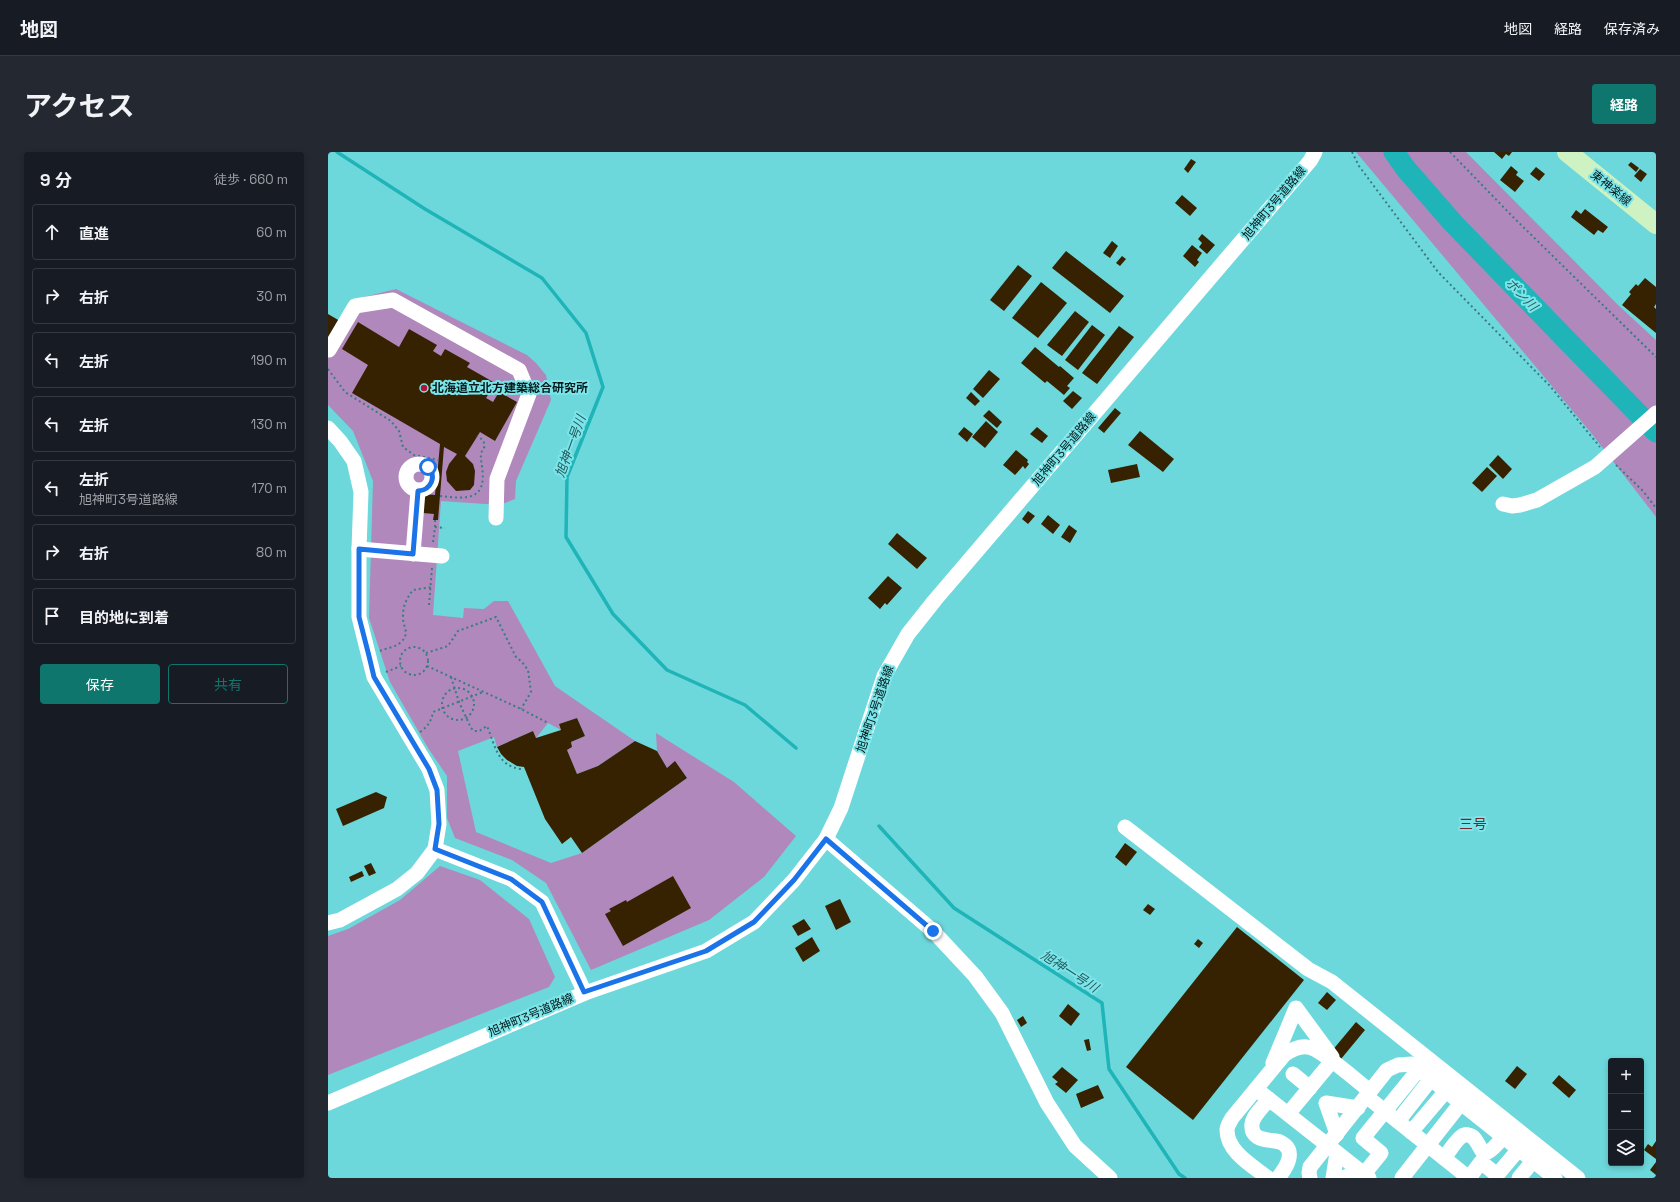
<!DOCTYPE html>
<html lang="ja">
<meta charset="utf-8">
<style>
body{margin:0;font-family:"Space Grotesk","Noto Sans JP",sans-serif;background:#242831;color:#f1f3f6}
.controls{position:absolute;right:12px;bottom:12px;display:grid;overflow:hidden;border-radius:4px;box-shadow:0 2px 6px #0003}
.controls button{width:36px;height:36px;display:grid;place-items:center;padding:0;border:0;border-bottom:1px solid #363941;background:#171b24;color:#f1f3f6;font:20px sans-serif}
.stop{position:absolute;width:12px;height:12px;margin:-9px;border:3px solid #1a73e8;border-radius:50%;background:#fff}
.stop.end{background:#1a73e8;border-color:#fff;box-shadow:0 1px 4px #0008}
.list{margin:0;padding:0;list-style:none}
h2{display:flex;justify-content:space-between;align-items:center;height:52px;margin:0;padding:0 16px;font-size:17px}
h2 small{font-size:13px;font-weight:400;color:#9ea1a6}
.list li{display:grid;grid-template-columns:26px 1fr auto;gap:12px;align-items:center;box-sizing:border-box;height:56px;margin:0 8px 8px;padding:0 8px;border:1px solid #363941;border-radius:4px}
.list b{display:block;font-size:15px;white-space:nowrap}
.list p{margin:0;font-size:13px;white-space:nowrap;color:#9ea1a6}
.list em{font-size:13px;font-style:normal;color:#9ea1a6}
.actions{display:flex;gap:8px;padding:12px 16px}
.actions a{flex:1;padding:9px 0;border:1px solid #0f766e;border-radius:4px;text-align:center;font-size:14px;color:#0f766e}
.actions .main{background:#0f766e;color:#fff}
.icon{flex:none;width:22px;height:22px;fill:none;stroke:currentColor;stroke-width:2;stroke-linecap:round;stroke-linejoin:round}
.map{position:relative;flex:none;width:1328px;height:1026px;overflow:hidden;border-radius:4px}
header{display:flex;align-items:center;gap:24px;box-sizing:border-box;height:56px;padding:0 20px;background:#171b24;border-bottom:1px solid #363941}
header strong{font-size:19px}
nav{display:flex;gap:22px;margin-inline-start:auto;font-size:14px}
.intro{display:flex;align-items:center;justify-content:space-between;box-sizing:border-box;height:96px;padding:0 24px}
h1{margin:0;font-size:28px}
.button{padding:10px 18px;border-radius:4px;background:#0f766e;color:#fff;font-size:14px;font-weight:700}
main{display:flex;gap:24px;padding:0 24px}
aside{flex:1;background:#171b24;border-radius:4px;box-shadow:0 2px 6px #0003}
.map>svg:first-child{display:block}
.green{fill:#b088bc}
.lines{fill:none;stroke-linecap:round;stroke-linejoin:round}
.stream{stroke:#1eb4b8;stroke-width:3.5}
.river{stroke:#1eb4b8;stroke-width:21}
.building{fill:#362200}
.path{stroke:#397c7e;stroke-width:2;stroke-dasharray:2 3;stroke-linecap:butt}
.minor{stroke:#fff;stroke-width:15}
.major{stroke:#cef2c2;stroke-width:20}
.route{stroke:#1a73e8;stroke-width:5}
.poi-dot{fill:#ac1634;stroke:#7be5e9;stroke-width:1.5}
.labels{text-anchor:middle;stroke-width:4;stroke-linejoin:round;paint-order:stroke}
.street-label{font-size:12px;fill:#031a1b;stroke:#7be5e9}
.poi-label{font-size:12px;font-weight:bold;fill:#031a1b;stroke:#7be5e9;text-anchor:start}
.water-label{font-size:13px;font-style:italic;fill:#265d5f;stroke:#7be5e9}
.quarter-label{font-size:14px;fill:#6f282e;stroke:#7be5e9}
</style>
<header>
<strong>地図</strong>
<nav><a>地図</a><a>経路</a><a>保存済み</a></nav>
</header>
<div class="intro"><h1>アクセス</h1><a class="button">経路</a></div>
<main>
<aside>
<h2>9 分<small>徒歩 · 660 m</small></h2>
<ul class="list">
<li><svg class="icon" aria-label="ahead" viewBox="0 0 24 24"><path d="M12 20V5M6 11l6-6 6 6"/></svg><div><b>直進</b></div><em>60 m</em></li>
<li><svg class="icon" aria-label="right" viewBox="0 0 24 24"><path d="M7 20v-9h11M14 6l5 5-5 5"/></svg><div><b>右折</b></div><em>30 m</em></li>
<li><svg class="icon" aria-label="left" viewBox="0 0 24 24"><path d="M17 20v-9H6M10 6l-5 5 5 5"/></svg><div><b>左折</b></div><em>190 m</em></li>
<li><svg class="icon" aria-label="left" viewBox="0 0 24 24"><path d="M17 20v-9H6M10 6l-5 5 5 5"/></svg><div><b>左折</b></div><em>130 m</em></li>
<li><svg class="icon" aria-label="left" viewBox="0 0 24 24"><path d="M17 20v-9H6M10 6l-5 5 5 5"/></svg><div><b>左折</b><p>旭神町3号道路線</p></div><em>170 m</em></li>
<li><svg class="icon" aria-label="right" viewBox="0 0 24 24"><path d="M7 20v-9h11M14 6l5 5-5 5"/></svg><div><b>右折</b></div><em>80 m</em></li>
<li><svg class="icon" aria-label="arrive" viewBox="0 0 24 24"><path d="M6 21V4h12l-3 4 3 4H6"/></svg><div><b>目的地に到着</b></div></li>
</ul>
<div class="actions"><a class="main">保存</a><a>共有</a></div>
</aside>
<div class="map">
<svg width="1328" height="1026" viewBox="0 0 1328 1026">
<rect width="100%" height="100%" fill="#6dd8db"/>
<g class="green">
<polygon points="1028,0 1138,0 1289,152 1328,188 1328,365 1264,282"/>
<polygon points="68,137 199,203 208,211 218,223 223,248 188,329 187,347 172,353 113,349 105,463 135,466 136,456 156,457 166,449 180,449 227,534 307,589 270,614 249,622 239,598 244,595 243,590 257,584 249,566 231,572 233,578 220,571 208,586 205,579 169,595 166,585 130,599 148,680 223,711 254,701 359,626 347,610 339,616 329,599 328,581 406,630 468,684 436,725 381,768 263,818 218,731 184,708 127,686 119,666 119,624 100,596 62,530 41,466 45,329 25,279 0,253 0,198 32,146"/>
<polygon points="112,714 152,728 201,767 227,825 221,835 0,923 0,784 20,777 72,748"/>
</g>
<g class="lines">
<g class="stream">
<polyline points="9,0 97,57 214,126 258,181 275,235 239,325 238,385 285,462 339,518 417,553 468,596"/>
<polyline points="551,674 626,756 774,851 781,917 851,1022 857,1026"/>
</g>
<polyline class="river" points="1066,0 1078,17 1125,71 1328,280"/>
</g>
<g class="building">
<polygon points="1166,0 1184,0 1181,4 1178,2 1174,7"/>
<polygon points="863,7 868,10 860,21 856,17"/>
<polygon points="1303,10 1311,16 1308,20 1300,13"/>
<polygon points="1183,14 1190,20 1188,23 1196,29 1187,40 1172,28"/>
<polygon points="1208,15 1217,22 1211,29 1202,22"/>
<polygon points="1312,17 1319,22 1313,30 1306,24"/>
<polygon points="854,43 869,56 862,64 847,51"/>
<polygon points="1257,57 1280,75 1275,81 1270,78 1266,83 1243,65 1248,58 1253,62"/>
<polygon points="874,82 887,93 879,102 871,95 874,91 870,87"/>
<polygon points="784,89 790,94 782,106 775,101"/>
<polygon points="864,93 874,101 869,108 871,110 867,115 855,104"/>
<polygon points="738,99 796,144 782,161 724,116"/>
<polygon points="794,104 798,107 792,114 788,111"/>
<polygon points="690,113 704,124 676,159 662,148"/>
<polygon points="1317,126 1328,135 1328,152 1326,155 1328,157 1328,181 1294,153 1303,142 1301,140 1308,132 1310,134"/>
<polygon points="713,130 739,151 710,186 684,166"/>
<polygon points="747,159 761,170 734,204 719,193"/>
<polygon points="0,162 12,169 0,190"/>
<polygon points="30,170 71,195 81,177 109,193 105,199 113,204 117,197 142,211 139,215 167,231 158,246 165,250 171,240 189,250 167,289 152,280 137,304 145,312 147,319 146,333 142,338 128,339 119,329 118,320 121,312 129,302 116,295 110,368 105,368 106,362 95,361 97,342 107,343 108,332 106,332 106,325 109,325 112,292 24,241 40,213 14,197"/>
<polygon points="764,173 777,183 750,218 737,208"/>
<polygon points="791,174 806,185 769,232 754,221"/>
<polygon points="707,195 731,215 732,214 746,226 739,234 742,236 736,243 719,229 717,231 693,211"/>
<polygon points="661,218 672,227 655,246 645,237"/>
<polygon points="745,239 754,246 744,257 735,249"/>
<polygon points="643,240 652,249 647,254 638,246"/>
<polygon points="787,256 793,261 776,281 770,276"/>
<polygon points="661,258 674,270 669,276 655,264"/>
<polygon points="658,269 670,280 657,296 644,285"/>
<polygon points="636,275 645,282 639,290 630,282"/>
<polygon points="709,275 720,284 714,291 702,282"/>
<polygon points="812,279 846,307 835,320 800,293"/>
<polygon points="688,298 700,308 699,310 701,312 697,317 695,314 687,323 675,313"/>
<polygon points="1170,303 1184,317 1175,327 1161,313"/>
<polygon points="809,312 812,325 783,331 780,318"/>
<polygon points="1159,315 1169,324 1154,340 1144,331"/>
<polygon points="700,359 707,364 700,372 694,367"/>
<polygon points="720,363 732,373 725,382 713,372"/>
<polygon points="741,373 749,379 742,391 733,385"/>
<polygon points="569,381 599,406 589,417 560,392"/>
<polygon points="560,424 574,436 559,453 557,451 552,457 540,446"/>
<polygon points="249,566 257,584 243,590 244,595 239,598 249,622 270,614 307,589 329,599 339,616 347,609 359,626 254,701 243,685 234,692 217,667 196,615 189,614 179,608 173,602 169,595 205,579 208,586 233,578 231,572"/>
<polygon points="48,640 59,645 56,656 15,674 8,657"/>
<polygon points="797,691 809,700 798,714 787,705"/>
<polygon points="43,711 48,721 41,724 36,714"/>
<polygon points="34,719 36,724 23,730 21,725"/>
<polygon points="345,724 363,756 295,794 277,762 283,759 281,757 298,748 299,750"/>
<polygon points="512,747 523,770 508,778 497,754"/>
<polygon points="820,752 827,757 822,763 815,758"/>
<polygon points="476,767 483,777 470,784 464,774"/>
<polygon points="909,775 976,828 865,968 798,915"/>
<polygon points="484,785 492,799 475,810 467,796"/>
<polygon points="870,787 875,791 871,796 866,792"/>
<polygon points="999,840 1008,848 999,858 990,851"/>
<polygon points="740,852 752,862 743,874 731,864"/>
<polygon points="695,864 699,871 693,875 689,868"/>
<polygon points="1028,870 1037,878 1013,907 1003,900"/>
<polygon points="761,887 763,898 759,899 756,888"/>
<polygon points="1189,914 1199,922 1187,937 1177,929"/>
<polygon points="734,915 750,928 738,941 727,932 730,930 724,925"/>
<polygon points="1231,923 1248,938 1241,946 1224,931"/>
<polygon points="770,933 776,946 753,956 748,942"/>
<polygon points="1328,989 1328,1007 1316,998 1320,992 1324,995"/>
<polygon points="1328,1010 1328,1023 1322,1018"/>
</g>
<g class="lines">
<g class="path">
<polyline points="1024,0 1031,14 1110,120 1222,234 1272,295"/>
<polyline points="1122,0 1187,67 1328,205"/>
<polyline points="0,217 17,240 63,269 71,279 75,295 86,303 111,308"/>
<polyline points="1288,313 1315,339 1328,356"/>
<path d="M112 344C139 347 159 349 154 315 153 306 151 302 157 294L155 288 149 284"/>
<polyline points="107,375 107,368"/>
<polyline points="105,390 107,375 117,376"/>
<polyline points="101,453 104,416"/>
<circle cx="86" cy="509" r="14"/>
<path d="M52 499C59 496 68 495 73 490 83 481 74 474 75 464 75 453 79 446 85 438L104 435"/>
<polyline points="98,501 120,494 130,479 168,465 188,505 194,510 200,518 203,540 193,557"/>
<polyline points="99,514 193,557 220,571"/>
<polyline points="58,520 73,514"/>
<path d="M123 525 131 550 143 576 146 579H151L159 574C167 593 169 614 193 617"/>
<circle cx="130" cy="552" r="16"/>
<path d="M92 580C100 574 103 570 105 560L155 540"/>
</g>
<g class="minor">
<polyline points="0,198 1,198 27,154 65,148 191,218 201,242 169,327 168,366"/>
<polyline points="0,276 12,289 26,309 33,340 31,397 31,465 46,525 101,617 109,638 111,672 107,697 89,721 69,737 12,768 0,771"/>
<circle cx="91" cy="325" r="13"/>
<polyline points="1175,352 1184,354 1192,353 1209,348 1267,315 1328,261"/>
<polyline points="31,397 114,404"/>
<polyline points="85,402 90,339"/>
<polyline points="797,675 980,817 1004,830 1250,1026"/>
<polyline points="498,687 605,779 647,824 674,861 719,951 747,994 782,1026"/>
<polyline points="107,697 183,727 214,750 257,841"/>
<polyline points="945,911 968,856 1004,905"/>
<polyline points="965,922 982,936"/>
<polyline points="928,937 1041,1026"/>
<polyline points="1038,944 1141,1026"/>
<path d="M941 947C936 954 925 963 924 972 922 990 942 987 952 990 970 998 958 1016 950 1026"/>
<polyline points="0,951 257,841 378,799 426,770 466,728 498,687 513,656 556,524 580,482 607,448 982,9 987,0"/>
<polyline points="960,962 1004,909"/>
<polyline points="1070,969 1103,927"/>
<polyline points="1083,980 1118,939"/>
<polyline points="1009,982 998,951 1030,956"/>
<path d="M1116 1006C1121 1000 1127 989 1134 984 1135 983 1138 982 1140 983 1156 985 1148 1020 1175 985"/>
<polyline points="1036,1022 1053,1001 1035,986 1091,917"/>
<path d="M940 1026C925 1014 899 1000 899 978 899 974 902 970 904 966L956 903C963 898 970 894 979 895 991 895 1030 930 1042 939"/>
<polyline points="982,1026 981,1021 982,1015 1059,918 1070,913 1084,912 1227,1026"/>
<polyline points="1005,1026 1009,1001"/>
<polyline points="1015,1026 1032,1019"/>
<polyline points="1074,1026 1133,951"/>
<polyline points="1141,1026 1153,1010 1169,1023 1191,997"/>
<polyline points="1191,1026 1205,1009"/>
</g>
<polyline class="major" points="1239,0 1328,72"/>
</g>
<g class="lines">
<path class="route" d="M100 315C109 325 103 338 90 339L85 402 31 397V465L41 504 46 525 101 617 109 638 111 672 107 697 183 727 214 750 256 840 378 799 426 770 466 728 498 687 605 779"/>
</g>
<circle class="poi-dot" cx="96" cy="236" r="4"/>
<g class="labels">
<g class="street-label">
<text transform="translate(1283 36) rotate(39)" y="4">東神楽線</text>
<text transform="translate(946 51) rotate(-50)" y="4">旭神町3号道路線</text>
<text transform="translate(736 297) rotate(-50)" y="4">旭神町3号道路線</text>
<text transform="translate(547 557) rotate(-71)" y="4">旭神町3号道路線</text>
<text transform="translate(203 863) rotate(-23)" y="4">旭神町3号道路線</text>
</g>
<g class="poi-label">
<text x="104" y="240">北海道立北方建築総合研究所</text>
</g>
<g class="water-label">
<text transform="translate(1194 142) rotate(46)" y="5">ポン川</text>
<text transform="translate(242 294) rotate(-70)" y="5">旭神一号川</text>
<text transform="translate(742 819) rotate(33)" y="5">旭神一号川</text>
</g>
<g class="quarter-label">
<text x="1145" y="677">三号</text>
</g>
</g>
</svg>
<div class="controls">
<button>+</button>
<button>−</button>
<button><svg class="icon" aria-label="layers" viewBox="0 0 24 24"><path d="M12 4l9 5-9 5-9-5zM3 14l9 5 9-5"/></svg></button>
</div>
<div class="stop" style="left:100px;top:315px"></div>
<div class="stop end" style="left:605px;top:779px"></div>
</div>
</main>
